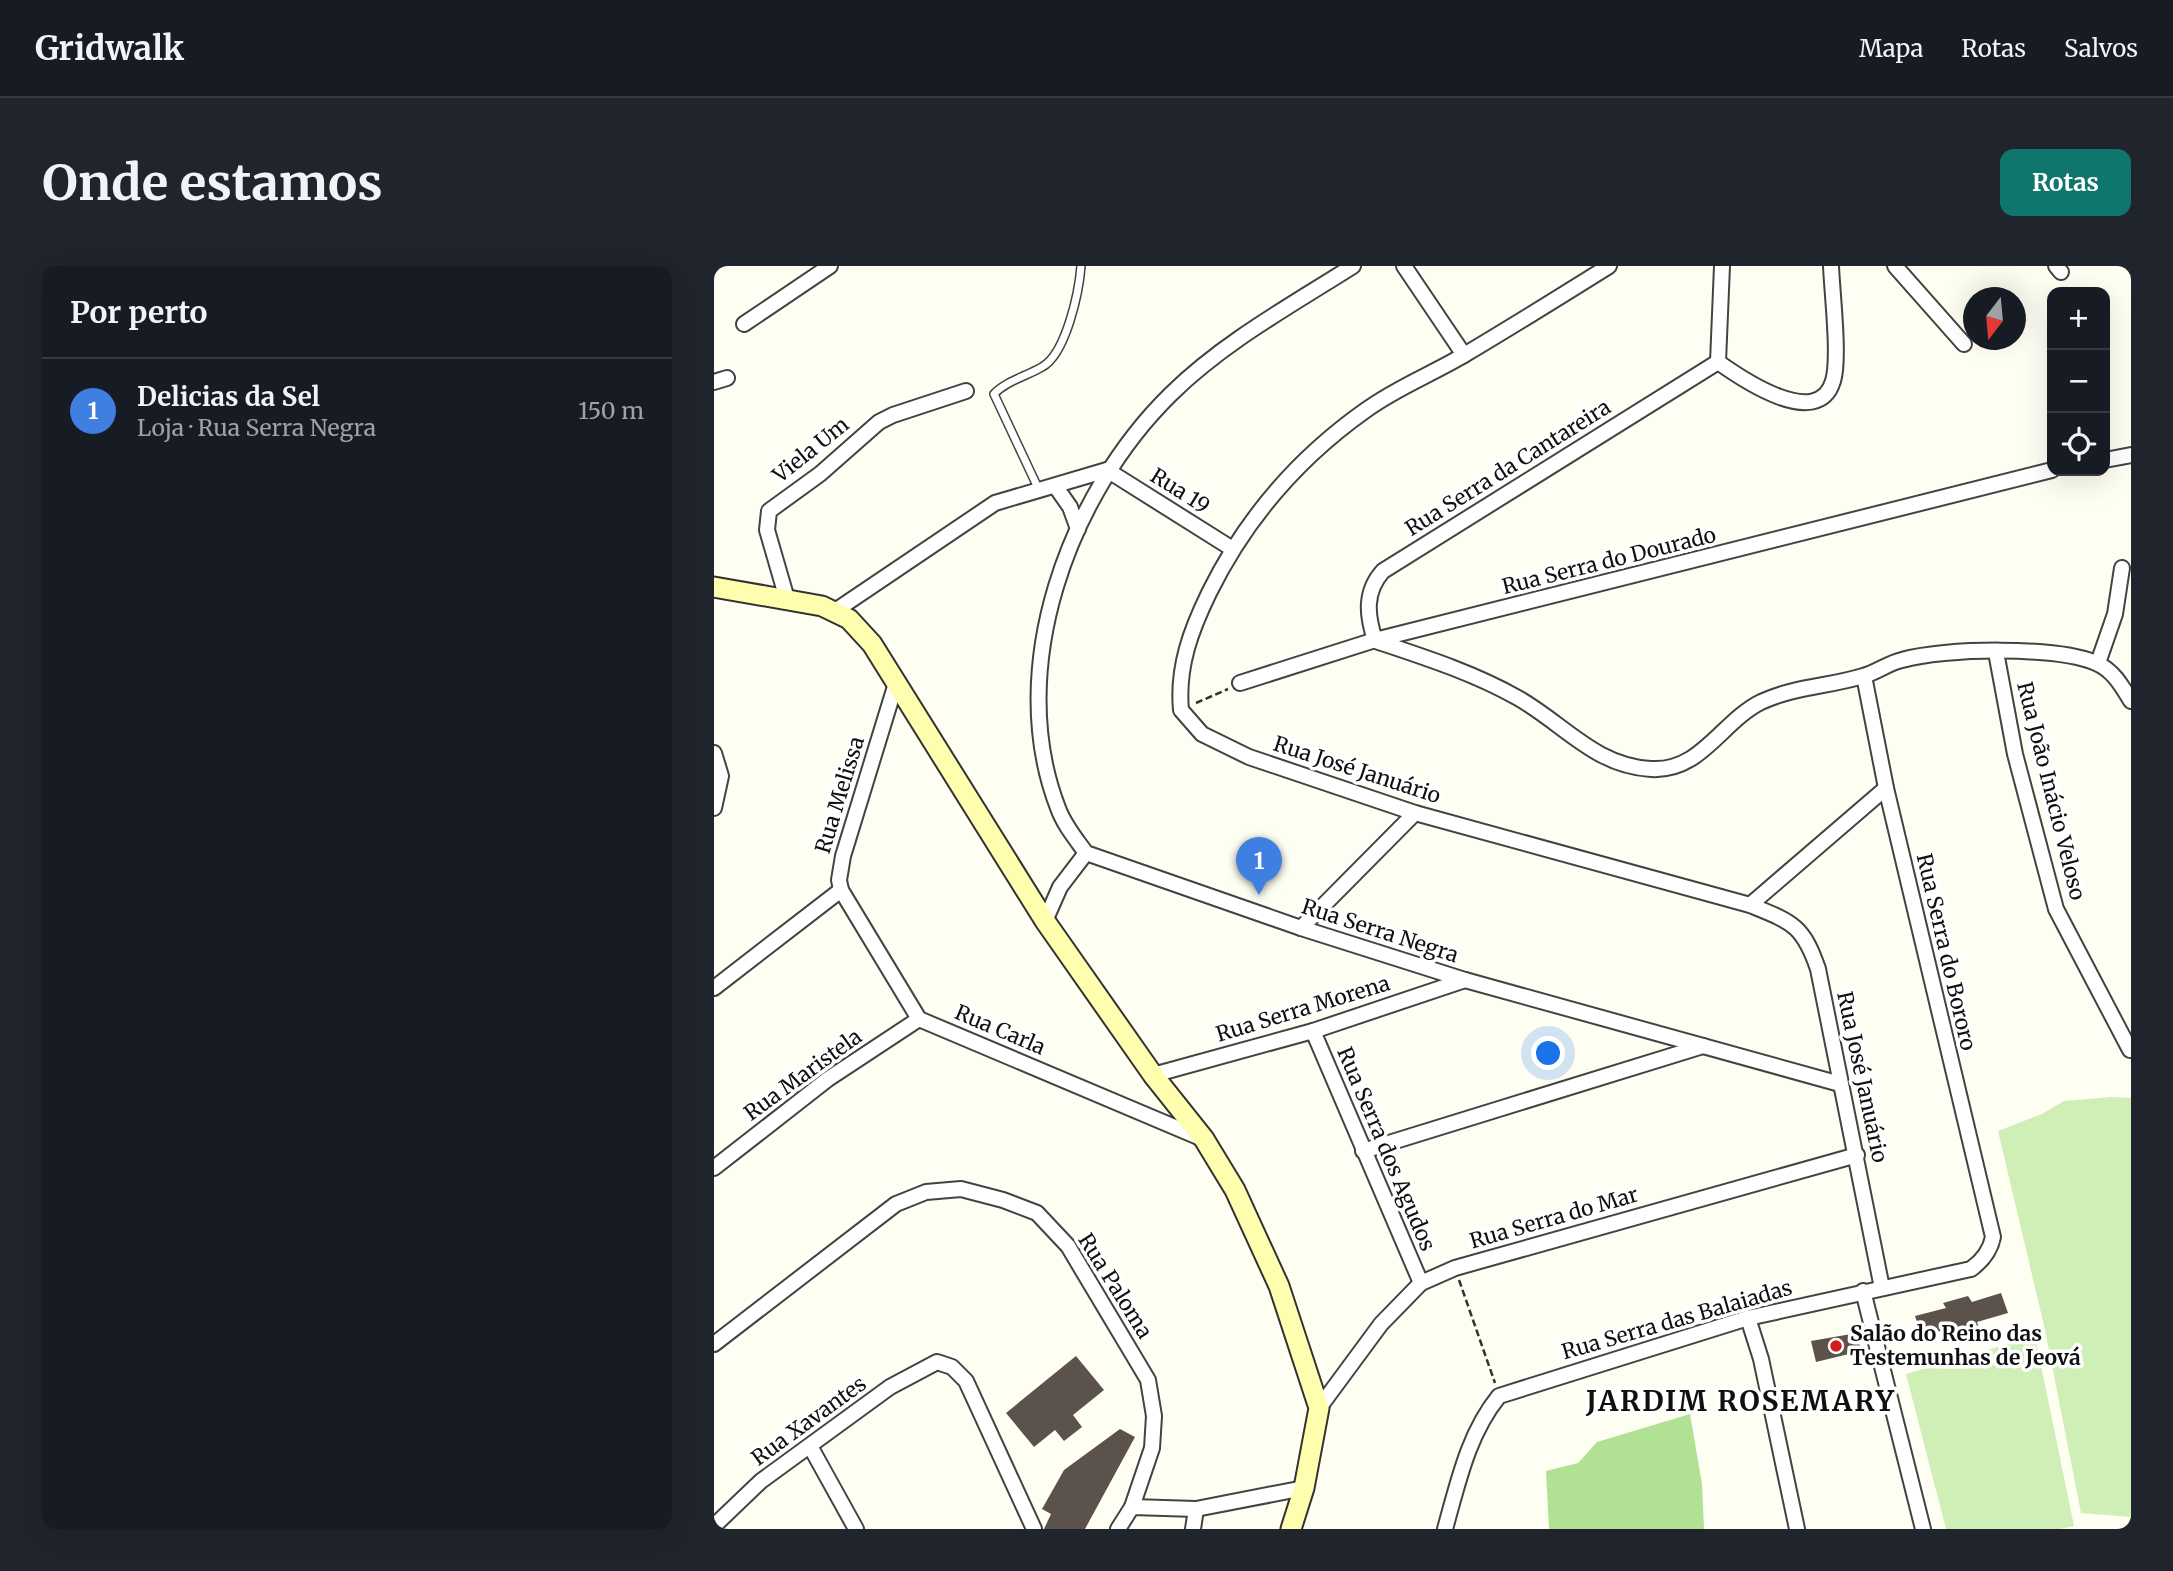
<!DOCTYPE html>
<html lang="pt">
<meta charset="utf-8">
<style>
body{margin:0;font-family:Merriweather,serif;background:#20242c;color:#f1f3f6}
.controls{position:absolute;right:21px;top:21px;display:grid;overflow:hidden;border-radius:14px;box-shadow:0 7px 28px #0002}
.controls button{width:63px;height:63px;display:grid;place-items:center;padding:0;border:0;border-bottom:2px solid #363941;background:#171b24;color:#f1f3f6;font:35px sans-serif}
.compass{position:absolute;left:1249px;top:21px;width:63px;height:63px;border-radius:50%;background:#171b24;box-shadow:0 7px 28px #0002;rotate:196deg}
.you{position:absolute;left:835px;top:788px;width:24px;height:24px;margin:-18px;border:5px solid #fff;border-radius:50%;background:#1a73e8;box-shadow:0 0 0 10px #1a73e833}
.badge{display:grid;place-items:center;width:46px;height:46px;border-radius:50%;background:#0f766e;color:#fff;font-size:23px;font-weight:700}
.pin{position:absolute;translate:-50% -58px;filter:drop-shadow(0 2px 4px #0008)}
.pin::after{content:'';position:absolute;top:37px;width:24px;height:21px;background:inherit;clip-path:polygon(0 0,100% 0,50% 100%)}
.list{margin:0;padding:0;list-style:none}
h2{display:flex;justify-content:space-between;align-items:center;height:91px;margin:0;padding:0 28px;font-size:30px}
h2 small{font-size:23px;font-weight:400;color:#9ea1a6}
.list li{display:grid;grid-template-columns:46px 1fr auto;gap:21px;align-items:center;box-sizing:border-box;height:105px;padding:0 28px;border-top:2px solid #363941}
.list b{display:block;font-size:26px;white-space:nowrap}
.list p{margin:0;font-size:23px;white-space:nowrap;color:#9ea1a6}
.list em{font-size:23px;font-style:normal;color:#9ea1a6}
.icon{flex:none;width:38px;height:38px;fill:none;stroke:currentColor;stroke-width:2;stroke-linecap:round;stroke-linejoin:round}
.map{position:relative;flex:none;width:1417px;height:1263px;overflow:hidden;border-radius:14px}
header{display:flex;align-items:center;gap:42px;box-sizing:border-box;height:98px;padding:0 35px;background:#171b24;border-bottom:2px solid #363941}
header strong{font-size:33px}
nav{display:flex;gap:38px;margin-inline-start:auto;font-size:24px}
.intro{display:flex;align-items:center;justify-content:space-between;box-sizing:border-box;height:168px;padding:0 42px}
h1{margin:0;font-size:49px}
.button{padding:18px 32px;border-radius:14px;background:#0f766e;color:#fff;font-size:24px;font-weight:700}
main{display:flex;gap:42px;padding:0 42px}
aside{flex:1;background:#171b24;border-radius:14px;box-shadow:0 7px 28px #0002}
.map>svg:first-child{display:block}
.green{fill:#d0efb7}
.forest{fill:#b1e195}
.building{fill:#5a524b}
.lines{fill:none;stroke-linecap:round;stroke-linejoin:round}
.lane-casing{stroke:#434343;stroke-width:10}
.street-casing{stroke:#434343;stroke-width:18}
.secondary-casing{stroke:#323232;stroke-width:23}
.path{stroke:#323232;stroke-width:2.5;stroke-dasharray:7 3.5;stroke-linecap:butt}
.lane{stroke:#fff;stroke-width:7}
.street{stroke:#fff;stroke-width:14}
.secondary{stroke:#fffdae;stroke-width:19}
.poi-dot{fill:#d11e17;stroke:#fff;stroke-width:2.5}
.labels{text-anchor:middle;stroke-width:7;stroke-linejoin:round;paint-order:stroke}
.street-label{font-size:21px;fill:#101010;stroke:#fff}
.poi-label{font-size:21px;font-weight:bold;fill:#101010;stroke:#fff;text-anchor:start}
.district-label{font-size:28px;font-weight:bold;letter-spacing:2px;fill:#101010;stroke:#fff}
</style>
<header>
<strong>Gridwalk</strong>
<nav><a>Mapa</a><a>Rotas</a><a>Salvos</a></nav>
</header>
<div class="intro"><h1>Onde estamos</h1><a class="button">Rotas</a></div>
<main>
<aside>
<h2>Por perto<small></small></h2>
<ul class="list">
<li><span class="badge" style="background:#3f7fe0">1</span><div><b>Delicias da Sel</b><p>Loja · Rua Serra Negra</p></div><em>150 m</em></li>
</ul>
</aside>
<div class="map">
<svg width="1417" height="1263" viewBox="0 0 1417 1263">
<rect width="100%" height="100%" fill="#fffef3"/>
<g class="green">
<polygon points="1397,831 1417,832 1417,1251 1367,1247 1331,1064 1284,865 1328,848 1350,835"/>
<polygon points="1321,1070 1360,1260 1346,1263 1232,1263 1192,1108"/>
</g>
<polygon class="forest" points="976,1148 988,1218 990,1263 835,1263 832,1205 864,1197 883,1176"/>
<g class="building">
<polygon points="1287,1027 1294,1047 1263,1056 1268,1070 1247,1078 1242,1062 1207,1069 1201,1050 1232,1042 1229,1037 1254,1030 1258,1036"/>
<polygon points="1143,1067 1147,1085 1102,1096 1097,1075"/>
<polygon points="362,1090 390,1124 359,1149 368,1161 350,1175 341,1164 320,1181 292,1147"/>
<polygon points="406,1163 421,1171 371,1263 330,1263 337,1248 328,1243 350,1204"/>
</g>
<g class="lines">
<defs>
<path id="lane" d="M325 224 280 128C292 115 313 110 328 101 352 88 365 26 367 0"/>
<g id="street">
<path d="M639 0C576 40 510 76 457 128 355 228 290 403 344 542 350 559 362 573 372 587L587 662 751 714 1126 818"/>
<polyline points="690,0 750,89"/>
<path d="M895 0C847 30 799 60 750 89 718 108 682 122 652 144 584 192 532 252 495 327 477 364 463 401 467 444L488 468 535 491 701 547 1036 639C1078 656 1089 659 1104 703L1168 1022"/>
<polyline points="1181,0 1250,78"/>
<polyline points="1342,0 1347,6"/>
<polyline points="30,58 116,0"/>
<path d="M1004 96C1028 113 1104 165 1119 115 1126 93 1118 26 1117 0"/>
<polyline points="1004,96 1008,0"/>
<polyline points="0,116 13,112"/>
<polyline points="1391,194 1417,189"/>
<polyline points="393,204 517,282"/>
<polyline points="342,221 356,241 364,263"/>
<polyline points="73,333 53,264 55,245 106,208 165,156 179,149 252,125"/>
<polyline points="121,345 281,237 393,204"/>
<path d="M661 374C653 350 650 326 669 305L1004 96"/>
<path d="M662 375C710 391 760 407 804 432 850 458 881 500 937 503 987 506 1007 456 1047 436 1082 420 1113 421 1149 410 1162 407 1174 397 1188 394 1230 382 1342 380 1382 397 1399 404 1408 420 1417 435"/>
<polyline points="1282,386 1301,488 1342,643 1416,784"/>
<polyline points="1384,397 1401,348 1408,302"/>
<polyline points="183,414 129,590 125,614 127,624 205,753 489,873"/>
<polyline points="526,417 661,374 1338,204"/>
<polyline points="0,487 7,510 0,542"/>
<polyline points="1036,639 1172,522"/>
<polyline points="331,655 346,621 372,587"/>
<polyline points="587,662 701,547"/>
<polyline points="0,722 127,624"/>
<polyline points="599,765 707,1017"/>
<polyline points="439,809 599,765 751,714"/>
<polyline points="649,885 989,780"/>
<polyline points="0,902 114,813 205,753"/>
<polyline points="1149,1025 1209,1263"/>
<polyline points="1034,1052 1047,1093 1083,1263"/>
<polyline points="0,1078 182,938 212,926 247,923 289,934 323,947 354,980 434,1114 440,1150 438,1182 418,1241"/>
<polyline points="605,1142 667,1058 707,1017 741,1002 1143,889"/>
<polyline points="96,1180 142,1263"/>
<polyline points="0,1260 47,1215 176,1121 223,1096 238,1101 252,1115 320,1263"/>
<polyline points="404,1263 418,1241 482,1243 590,1222"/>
<polyline points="479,1263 482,1243"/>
<path d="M731 1263C744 1217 754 1168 785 1130L1034 1052 1257 1003C1268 995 1276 986 1279 971L1172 522 1150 410"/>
</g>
<polyline id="secondary" points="0,321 108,340 135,353 158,378 331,655 439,809 490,873 521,924 565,1020 605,1142 590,1222 577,1263"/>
</defs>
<use href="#lane" class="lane-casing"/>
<use href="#street" class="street-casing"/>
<use href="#secondary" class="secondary-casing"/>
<g class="path">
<polyline points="482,437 514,423"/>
<polyline points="745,1014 781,1117"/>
</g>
<use href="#lane" class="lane"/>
<use href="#street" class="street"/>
<use href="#secondary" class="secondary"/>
</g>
<circle class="poi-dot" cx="1122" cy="1080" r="7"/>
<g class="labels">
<g class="street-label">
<text transform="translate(97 184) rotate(-39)" y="7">Viela Um</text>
<text transform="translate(794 202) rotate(-32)" y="7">Rua Serra da Cantareira</text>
<text transform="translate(466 225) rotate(32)" y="7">Rua 19</text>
<text transform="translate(895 295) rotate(-14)" y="7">Rua Serra do Dourado</text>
<text transform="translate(643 504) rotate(18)" y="7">Rua José Januário</text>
<text transform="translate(1337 525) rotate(76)" y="7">Rua João Inácio Veloso</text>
<text transform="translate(126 529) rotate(-73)" y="7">Rua Melissa</text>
<text transform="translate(666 665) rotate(18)" y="7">Rua Serra Negra</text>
<text transform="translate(1232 686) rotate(77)" y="7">Rua Serra do Bororo</text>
<text transform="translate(589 743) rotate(-17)" y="7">Rua Serra Morena</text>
<text transform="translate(286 764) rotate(23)" y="7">Rua Carla</text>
<text transform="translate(89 809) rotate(-36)" y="7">Rua Maristela</text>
<text transform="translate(1148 811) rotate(78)" y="7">Rua José Januário</text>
<text transform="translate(672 883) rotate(67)" y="7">Rua Serra dos Agudos</text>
<text transform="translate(840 952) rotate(-16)" y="7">Rua Serra do Mar</text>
<text transform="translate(401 1020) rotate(58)" y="7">Rua Paloma</text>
<text transform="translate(963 1054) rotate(-16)" y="7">Rua Serra das Balaiadas</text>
<text transform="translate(95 1155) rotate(-36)" y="7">Rua Xavantes</text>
</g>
<g class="poi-label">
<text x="1136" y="1075">Salão do Reino das<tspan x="1136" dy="24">Testemunhas de Jeová</tspan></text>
</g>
<g class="district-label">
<text x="1027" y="1145">JARDIM ROSEMARY</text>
</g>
</g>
</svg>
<div class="controls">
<button>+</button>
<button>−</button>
<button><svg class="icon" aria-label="locate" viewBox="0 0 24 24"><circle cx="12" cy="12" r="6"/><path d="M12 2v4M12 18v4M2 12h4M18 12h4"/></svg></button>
</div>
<svg class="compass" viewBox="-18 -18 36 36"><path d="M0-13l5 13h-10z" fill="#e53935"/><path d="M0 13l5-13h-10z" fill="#9ea1a6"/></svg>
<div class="you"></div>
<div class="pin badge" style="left:545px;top:629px;background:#3f7fe0">1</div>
</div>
</main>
